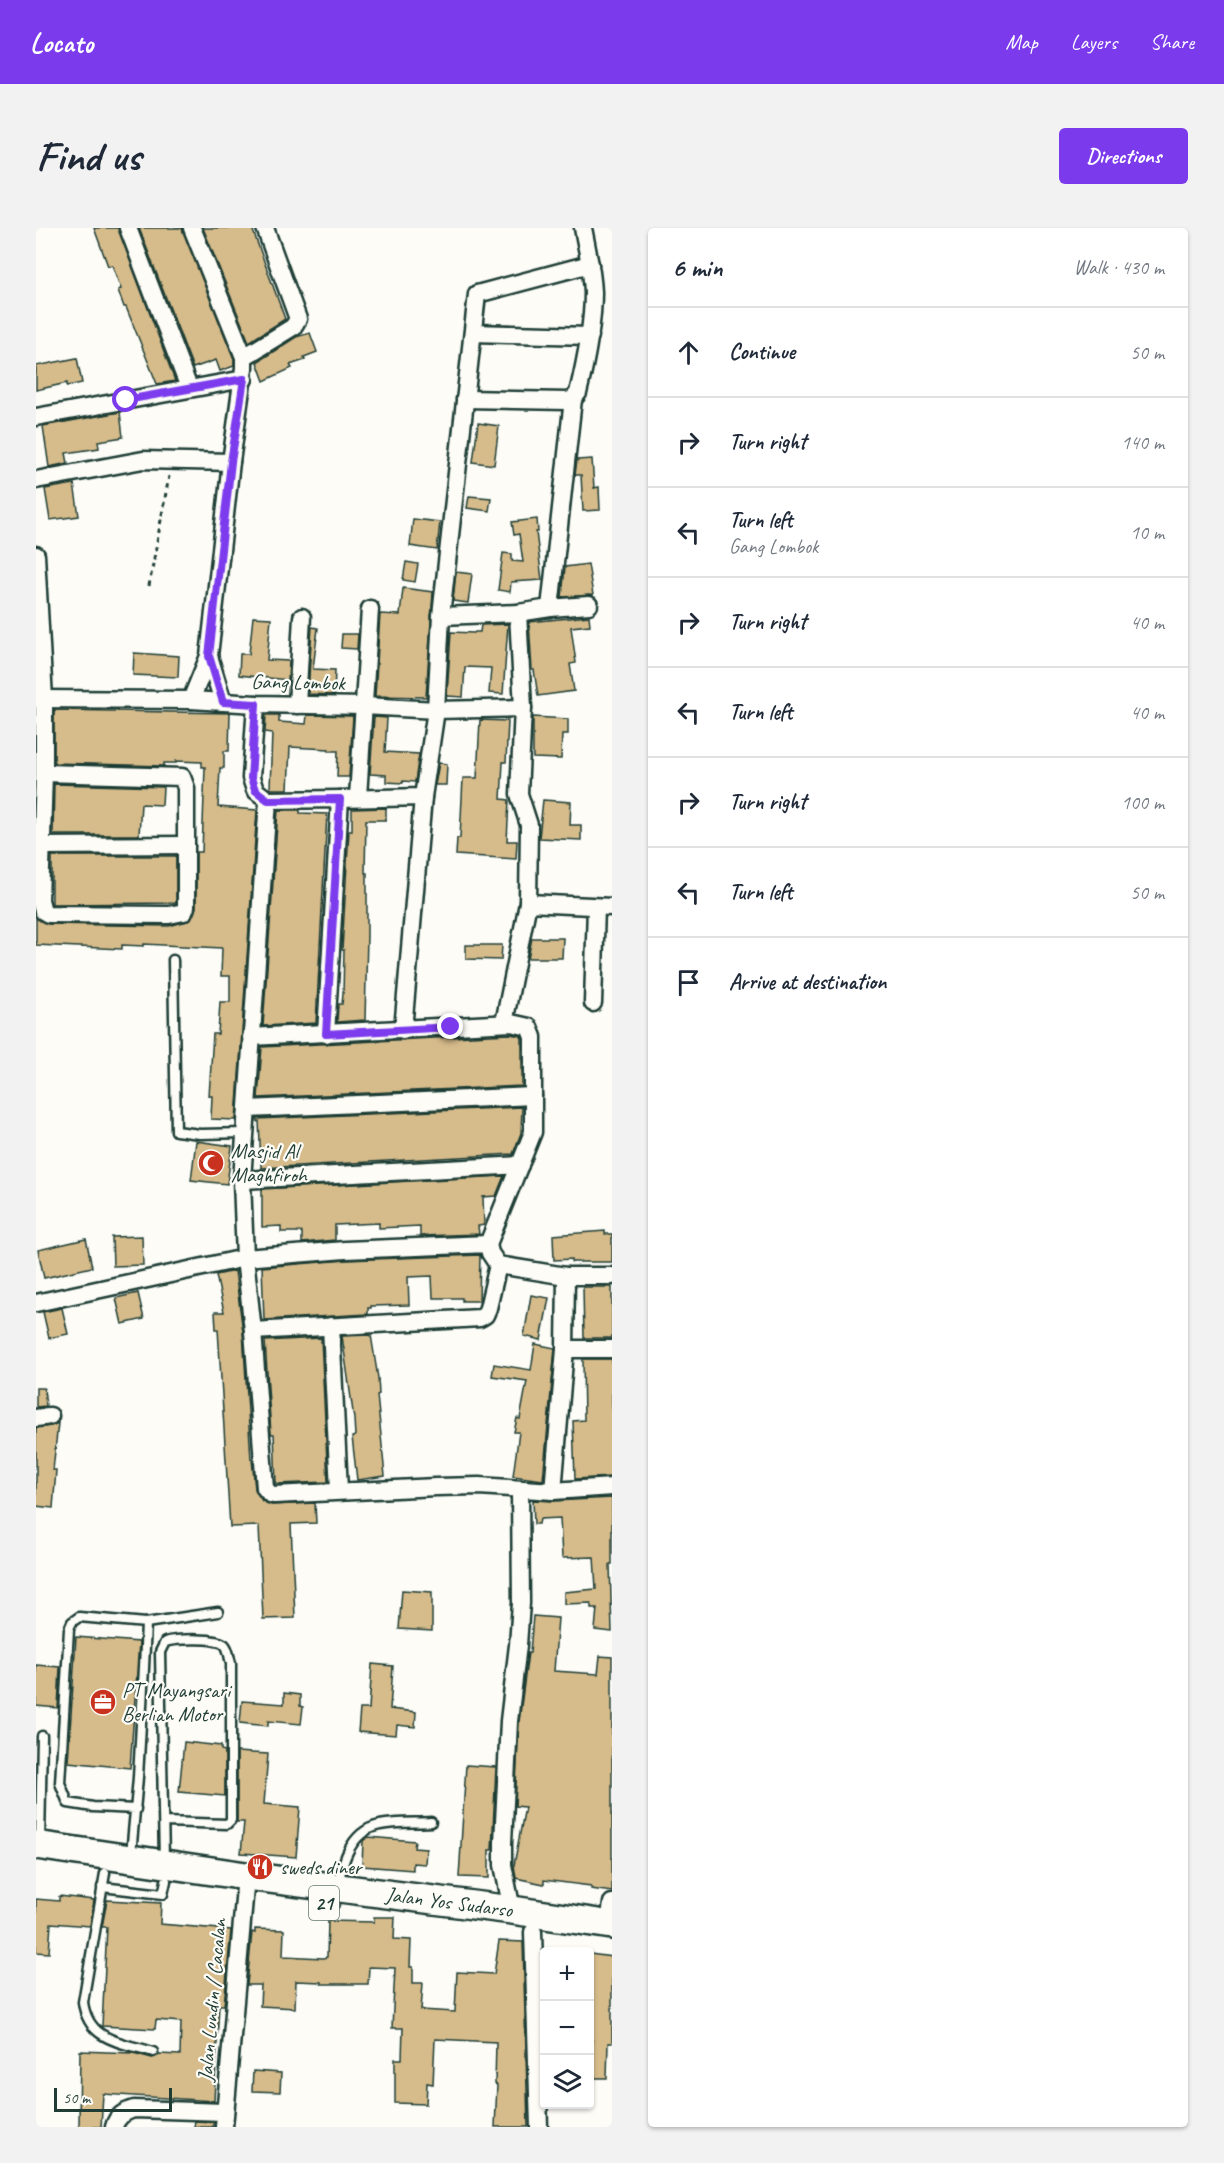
<!DOCTYPE html>
<meta charset="utf-8">
<style>
body{margin:0;font-family:Caveat,sans-serif;background:#f2f2f3;color:#1f2937}
.controls{position:absolute;right:18px;bottom:18px;display:grid;overflow:hidden;border-radius:6px;box-shadow:0 2px 4px #0004}
.controls button{width:54px;height:54px;display:grid;place-items:center;padding:0;border:0;border-bottom:2px solid #e0e1e3;background:#fff;color:#1f2937;font:30px sans-serif}
.scale{position:absolute;left:18px;bottom:15px;width:118px;box-sizing:border-box;padding-left:6px;border:3px solid #1f3d34;border-top:0;font-size:16px;line-height:21px;white-space:nowrap;color:#1f3d34;-webkit-text-stroke:4px #fdfcf7;paint-order:stroke}
.stop{position:absolute;width:18px;height:18px;margin:-14px;border:4px solid #7c3aed;border-radius:50%;background:#fff}
.stop.end{background:#7c3aed;border-color:#fff;box-shadow:0 2px 6px #0008}
.list{margin:0;padding:0;list-style:none}
h2{display:flex;justify-content:space-between;align-items:center;height:78px;margin:0;padding:0 24px;font-size:26px}
h2 small{font-size:20px;font-weight:400;color:#747a83}
.list li{display:grid;grid-template-columns:39px 1fr auto;gap:18px;align-items:center;box-sizing:border-box;height:90px;padding:0 24px;border-top:2px solid #e0e1e3}
.list b{display:block;font-size:22px;white-space:nowrap}
.list p{margin:0;font-size:20px;white-space:nowrap;color:#747a83}
.list em{font-size:20px;font-style:normal;color:#747a83}
.icon{flex:none;width:33px;height:33px;fill:none;stroke:currentColor;stroke-width:2;stroke-linecap:round;stroke-linejoin:round}
.map{position:relative;flex:none;width:576px;height:1899px;overflow:hidden;border-radius:6px}
header{display:flex;align-items:center;gap:36px;box-sizing:border-box;height:84px;padding:0 30px;background:#7c3aed;color:#fff}
header strong{font-size:28px}
nav{display:flex;gap:33px;margin-inline-start:auto;font-size:21px}
.intro{display:flex;align-items:center;justify-content:space-between;box-sizing:border-box;height:144px;padding:0 36px}
h1{margin:0;font-size:42px}
.button{padding:15px 27px;border-radius:6px;background:#7c3aed;color:#fff;font-size:21px;font-weight:700}
main{display:flex;gap:36px;padding:0 36px}
aside{flex:1;background:#fff;border-radius:6px;box-shadow:0 2px 4px #0004}
.map>svg:first-child{display:block}
.building{fill:#d6bb8b;stroke:#1f3d34;stroke-width:1.5}
.lines{fill:none;stroke-linecap:round;stroke-linejoin:round}
.service-casing{stroke:#1f3d34;stroke-width:13}
.minor-casing{stroke:#1f3d34;stroke-width:21}
.trunk-casing{stroke:#1f3d34;stroke-width:32}
.path{stroke:#1f3d34;stroke-width:3;stroke-dasharray:4.5 4.5;stroke-linecap:butt}
.service{stroke:#fdfcf7;stroke-width:8}
.minor{stroke:#fdfcf7;stroke-width:16}
.trunk{stroke:#fdfcf7;stroke-width:27}
.route{stroke:#7c3aed;stroke-width:8}
.labels{text-anchor:middle;stroke-width:4.5;stroke-linejoin:round;paint-order:stroke}
.shield{fill:#fdfcf7;stroke:#62766e;stroke-width:1.5}
.shield-label{font-size:20px;font-weight:bold;fill:#1f3d34}
.street-label{font-size:21px;fill:#1f3d34;stroke:#fdfcf7}
.poi-label{font-size:21px;fill:#1f3d34;stroke:#fdfcf7;text-anchor:start}
</style>
<header>
<strong>Locato</strong>
<nav><a>Map</a><a>Layers</a><a>Share</a></nav>
</header>
<div class="intro"><h1>Find us</h1><a class="button">Directions</a></div>
<main>
<div class="map">
<svg width="576" height="1899" viewBox="0 0 576 1899">
<rect width="100%" height="100%" fill="#fdfcf7"/>
<filter id="ink" filterUnits="userSpaceOnUse"><feTurbulence type="fractalNoise" baseFrequency=".0167" numOctaves="2"/><feDisplacementMap in="SourceGraphic" scale="12" xChannelSelector="R" yChannelSelector="G"/><feConvolveMatrix kernelMatrix="1 2 1 2 8 2 1 2 1" color-interpolation-filters="sRGB"/></filter>
<g filter="url(#ink)">
<g class="building">
<polygon points="58,0 82,0 139,153 121,156 90,79 88,79 82,62 85,61 76,37 72,38"/>
<polygon points="103,0 146,0 198,131 198,138 184,143 180,132 157,140"/>
<polygon points="167,0 216,0 249,91 213,114"/>
<polygon points="274,105 281,124 268,129 269,132 254,137 256,140 228,153 221,134 260,109"/>
<polygon points="41,130 46,155 31,158 31,155 0,162 0,138"/>
<polygon points="84,184 87,209 62,213 63,220 30,225 32,235 13,239 7,198"/>
<polygon points="442,195 463,198 458,237 437,234"/>
<polygon points="556,231 558,260 563,259 564,282 547,283 545,247 539,247 541,232"/>
<polygon points="38,256 43,288 14,292 9,261"/>
<polygon points="433,268 455,270 453,283 431,280"/>
<polygon points="377,291 404,294 401,322 374,318"/>
<polygon points="501,291 502,304 500,304 506,352 475,354 474,364 462,362 467,325 476,326 476,333 487,334 483,306 478,307 476,294"/>
<polygon points="370,334 382,336 379,354 367,352"/>
<polygon points="552,336 557,367 526,369 529,339"/>
<polygon points="420,344 436,346 432,375 417,373"/>
<polygon points="367,360 397,364 390,469 339,468 344,386 364,387"/>
<polygon points="553,388 554,397 535,399 540,435 534,436 538,463 502,468 498,442 496,442 493,394"/>
<polygon points="217,389 235,390 231,432 253,433 252,452 203,447 204,426 213,426"/>
<polygon points="472,396 467,466 453,465 455,440 429,439 427,469 411,468 415,404 438,405 439,404 444,404 445,397"/>
<polygon points="276,399 282,400 277,441 299,442 298,467 272,466"/>
<polygon points="306,406 322,406 321,421 305,420"/>
<polygon points="98,425 143,428 142,449 97,447"/>
<polygon points="18,482 194,485 193,523 188,523 188,540 184,540 182,579 221,582 200,892 175,891 176,868 173,868 177,806 182,806 184,774 194,774 194,748 185,748 186,720 108,716 108,718 86,717 86,721 0,717 0,690 12,696 133,698 155,692 160,679 160,624 166,624 169,539 166,539 166,534 140,533 140,535 128,535 128,538 18,535"/>
<polygon points="230,487 243,487 243,494 270,496 271,487 317,488 313,549 301,549 302,523 293,523 293,521 254,519 252,561 236,561 234,560 236,505 229,504"/>
<polygon points="338,489 351,490 349,524 383,526 379,554 367,553 367,555 350,554 350,547 334,546"/>
<polygon points="497,489 532,491 532,506 526,506 525,531 497,530"/>
<polygon points="444,492 472,493 470,534 467,534 465,571 473,572 471,613 481,613 480,631 420,627 421,610 424,610 427,550 441,550"/>
<polygon points="403,535 411,536 410,557 399,557"/>
<polygon points="18,556 127,559 126,577 105,576 103,607 17,607"/>
<polygon points="507,572 535,574 534,597 545,597 545,612 503,610"/>
<polygon points="350,580 350,592 330,592 329,645 331,645 331,708 329,792 301,794 302,776 306,776 307,766 308,722 306,722 313,602 316,602 316,581"/>
<polygon points="242,582 264,582 264,585 291,586 280,795 227,798"/>
<polygon points="16,628 140,628 140,675 16,676"/>
<polygon points="496,710 527,710 526,730 492,730"/>
<polygon points="430,717 466,717 465,732 430,731"/>
<polygon points="474,806 485,808 486,811 486,858 222,870 226,819"/>
<polygon points="486,879 485,905 477,926 225,940 225,938 223,893 221,893 221,891"/>
<polygon points="160,913 196,918 191,956 155,952"/>
<polygon points="468,948 460,968 447,969 448,997 442,998 443,1006 384,1008 384,998 343,1000 343,995 299,997 299,1012 266,1015 266,1004 245,1004 245,998 226,999 226,961"/>
<polygon points="569,1003 569,1006 576,1006 576,1034 536,1034 536,1031 518,1032 517,1007"/>
<polygon points="106,1008 107,1037 77,1038 76,1009"/>
<polygon points="50,1011 56,1039 8,1050 2,1022"/>
<polygon points="444,1027 443,1073 426,1073 426,1070 397,1070 396,1048 372,1049 373,1077 335,1078 335,1080 332,1080 332,1086 228,1092 226,1039 310,1032"/>
<polygon points="199,1043 207,1104 215,1231 216,1231 219,1261 226,1273 235,1277 279,1275 280,1295 255,1296 259,1390 227,1391 223,1298 194,1299 182,1101 180,1101 179,1084 188,1084 180,1047"/>
<polygon points="547,1059 576,1059 576,1110 548,1110"/>
<polygon points="102,1065 108,1091 86,1096 80,1070"/>
<polygon points="495,1067 513,1070 505,1112 488,1108"/>
<polygon points="26,1080 32,1106 13,1110 7,1084"/>
<polygon points="335,1107 342,1150 343,1166 341,1167 349,1248 321,1252 316,1209 319,1208 318,1191 306,1108"/>
<polygon points="285,1110 292,1254 240,1256 238,1206 235,1206 229,1113"/>
<polygon points="499,1116 519,1120 507,1252 477,1248 483,1204 478,1204 481,1190 484,1191 491,1153 456,1148 458,1136 495,1142"/>
<polygon points="547,1131 576,1131 576,1249 539,1251 537,1193 548,1192"/>
<polygon points="0,1160 8,1160 10,1178 0,1179"/>
<polygon points="22,1195 17,1242 20,1242 17,1280 0,1278 0,1200 15,1198"/>
<polygon points="576,1270 576,1336 574,1336 576,1404 559,1402 561,1380 555,1380 555,1375 528,1376 528,1364 560,1361 558,1329 526,1330 524,1290 504,1291 503,1296 498,1296 497,1272 518,1273"/>
<polygon points="366,1362 396,1364 396,1403 363,1401"/>
<polygon points="497,1388 522,1390 518,1443 562,1446 564,1428 576,1429 576,1664 555,1661 555,1658 508,1652 508,1656 480,1650 478,1637 489,1579 479,1578 483,1494 492,1425 494,1425"/>
<polygon points="40,1409 103,1414 94,1540 32,1534"/>
<polygon points="336,1436 357,1438 354,1481 380,1484 379,1499 361,1497 360,1507 322,1504 324,1481 333,1481"/>
<polygon points="0,1437 24,1439 22,1480 0,1478"/>
<polygon points="248,1465 264,1467 264,1478 267,1479 265,1496 232,1493 232,1498 204,1495 206,1473 248,1476"/>
<polygon points="148,1514 185,1518 185,1522 189,1523 189,1568 143,1564"/>
<polygon points="201,1524 232,1526 228,1576 264,1579 260,1629 205,1625 208,1594 201,1594"/>
<polygon points="430,1537 460,1539 456,1622 453,1622 453,1650 423,1649"/>
<polygon points="332,1609 379,1613 378,1620 390,1621 389,1636 377,1635 377,1642 326,1638 327,1613"/>
<polygon points="23,1668 58,1672 54,1698 15,1695 13,1725 0,1724 0,1671 23,1673"/>
<polygon points="71,1672 125,1675 124,1696 195,1702 188,1777 183,1777 178,1873 67,1866 65,1899 43,1899 44,1823 97,1825 116,1830 123,1826 144,1827 145,1794 120,1792 119,1801 66,1798 71,1699 66,1699"/>
<polygon points="338,1689 359,1689 358,1711 375,1712 374,1739 377,1739 377,1755 387,1755 385,1782 419,1784 421,1744 458,1746 463,1713 487,1714 492,1899 459,1899 461,1857 459,1856 460,1814 399,1811 397,1856 391,1855 390,1876 359,1875 359,1831 366,1831 367,1800 356,1800 359,1740 333,1739 332,1756 285,1756 285,1754 260,1753 259,1780 224,1778 225,1757 211,1757 216,1704 219,1705 219,1701 248,1702 247,1728 287,1730 291,1729 292,1693 338,1694"/>
<polygon points="554,1726 576,1729 576,1815 572,1815 571,1850 554,1850 556,1812 554,1812"/>
<polygon points="217,1843 245,1845 244,1864 216,1863"/>
<polygon points="159,1893 177,1894 177,1899 158,1899"/>
</g>
<g class="lines">
<defs>
<g id="service">
<polyline points="137,732 140,903 164,906 209,905"/>
<polyline points="110,1395 182,1384"/>
<path d="M128 1594 191 1596 195 1592V1435C193 1430 193 1421 189 1417 183 1409 139 1411 129 1414L124 1424 128 1633"/>
<polyline points="4,1614 6,1508"/>
<path d="M95 1628C97 1601 100 1575 102 1549 105 1497 108 1446 110 1395L43 1389 36 1394 33 1401 24 1555 32 1575 57 1579 100 1581"/>
<path d="M69 1645 47 1774C52 1813 85 1814 117 1824"/>
<polyline points="66,1659 127,1666 130,1653"/>
<path d="M298 1676C304 1646 309 1604 344 1597 361 1594 379 1595 395 1594"/>
</g>
<g id="minor">
<polyline points="92,0 153,160"/>
<polyline points="437,105 554,108"/>
<polyline points="208,129 257,99 262,91 229,0"/>
<path d="M429 171 531 173 537 171 542 165C550 132 557 98 557 64 556 42 551 21 547 0"/>
<polyline points="0,189 208,151"/>
<polyline points="0,252 107,232 195,234"/>
<polyline points="0,327 8,471 8,545 4,672 7,683 12,686 133,687 148,684 150,679 150,560 146,549 8,545"/>
<polyline points="514,380 553,377"/>
<polyline points="405,388 482,385 514,380 537,171"/>
<polyline points="173,428 187,474"/>
<polyline points="0,471 155,472 220,476 328,478 400,482 487,480"/>
<polyline points="155,472 173,428 195,234 208,140 208,129 156,0"/>
<polyline points="220,476 215,550 219,562 232,572 206,952 209,1030 217,1103 229,1260 234,1266 238,1267 400,1259 443,1258 517,1263 576,1259"/>
<polyline points="261,477 266,389"/>
<polyline points="322,569 334,381"/>
<polyline points="304,571 387,569 400,482 405,388 441,66 554,36"/>
<polyline points="232,572 304,571 290,806"/>
<polyline points="5,618 150,617"/>
<polyline points="492,675 576,679"/>
<polyline points="557,775 560,679"/>
<polyline points="468,795 492,675 493,597 483,566 487,480 482,385"/>
<polyline points="367,802 387,569"/>
<polyline points="215,809 475,795 493,799 497,809 497,904 452,1016"/>
<polyline points="212,881 497,868"/>
<polyline points="206,952 484,937"/>
<polyline points="0,1075 209,1030 309,1022 452,1016 454,1025 462,1037 530,1048 576,1048"/>
<polyline points="295,1098 303,1262"/>
<polyline points="217,1103 444,1090 449,1087 452,1080 462,1037"/>
<polyline points="529,1121 576,1121"/>
<polyline points="0,1190 14,1188"/>
<polyline points="517,1263 529,1121 530,1048"/>
<polyline points="476,1682 467,1637 467,1615 473,1493 482,1417 485,1375 484,1261"/>
<polyline points="573,1696 576,1675"/>
<polyline points="497,1704 503,1899"/>
<path d="M78 1899C81 1888 88 1884 98 1881L189 1884"/>
<polyline points="188,1899 210,1648"/>
</g>
<g id="trunk">
<path id="s1" d="M0 1617 210 1648 476 1682 576 1697"/>
</g>
</defs>
<use href="#service" class="service-casing"/>
<use href="#minor" class="minor-casing"/>
<use href="#trunk" class="trunk-casing"/>
<polyline class="path" points="113,358 133,248"/>
<use href="#service" class="service"/>
<use href="#minor" class="minor"/>
<use href="#trunk" class="trunk"/>
</g>
</g>
<g class="lines" filter="url(#ink)">
<polyline class="route" points="90,172 208,151 195,234 173,428 187,474 220,476 215,550 219,562 232,572 304,571 290,806 415,799"/>
</g>
<defs>
<symbol id="mosque-disc" viewBox="-11 -11 22 22"><circle r="9.5" fill="#c8321e" stroke="#fdfcf7"/><path d="M3.5-4.9A6 6 0 1 0 3.5 4.9A5 5 0 1 1 3.5-4.9Z" fill="#fff"/></symbol>
<symbol id="office-disc" viewBox="-11 -11 22 22"><circle r="9.5" fill="#c8321e" stroke="#fdfcf7"/><path d="M-6-3h4V-5.5h4V-3h4V5H-6ZM-1-4.5V-3h2v-1.5ZM-6 0V1H6V0Z" fill="#fff"/></symbol>
<symbol id="restaurant-disc" viewBox="-11 -11 22 22"><circle r="9.5" fill="#c8321e" stroke="#fdfcf7"/><path d="M-5-6h1v4h1v-4h1v4h1v-4h1v5L-1.5 .5V6h-2V.5L-5-1ZM5-6V6H3V1.5H1.5Q1.5-4 5-6Z" fill="#fff"/></symbol>
</defs>
<g fill-rule="evenodd">
<use href="#mosque-disc" x="160" y="920" width="30" height="30"/>
<use href="#office-disc" x="52" y="1459" width="30" height="30"/>
<use href="#restaurant-disc" x="209" y="1624" width="30" height="30"/>
</g>
<g class="labels">
<rect class="shield" x="273" y="1658" width="30" height="34" rx="4.5"/>
<g class="shield-label">
<text x="288" y="1682">21</text>
</g>
<g class="street-label">
<text transform="translate(262 454) rotate(1)" y="7">Gang Lombok</text>
<text dy="7" stroke="none"><textPath href="#s1" startOffset="417">Jalan Yos Sudarso</textPath></text>
<text transform="translate(176 1772) rotate(-85)" y="7">Jalan Lundin / Cacalan</text>
</g>
<g class="poi-label">
<text x="195" y="930">Masjid Al<tspan x="195" dy="24">Maghfiroh</tspan></text>
<text x="86" y="1469">PT Mayangsari<tspan x="86" dy="24">Berlian Motor</tspan></text>
<text x="244" y="1646">sweds diner</text>
</g>
</g>
</svg>
<div class="controls">
<button>+</button>
<button>−</button>
<button><svg class="icon" aria-label="layers" viewBox="0 0 24 24"><path d="M12 4l9 5-9 5-9-5zM3 14l9 5 9-5"/></svg></button>
</div>
<div class="scale">50 m</div>
<div class="stop" style="left:90px;top:172px"></div>
<div class="stop end" style="left:415px;top:799px"></div>
</div>
<aside>
<h2>6 min<small>Walk · 430 m</small></h2>
<ul class="list">
<li><svg class="icon" aria-label="ahead" viewBox="0 0 24 24"><path d="M12 20V5M6 11l6-6 6 6"/></svg><div><b>Continue</b></div><em>50 m</em></li>
<li><svg class="icon" aria-label="right" viewBox="0 0 24 24"><path d="M7 20v-9h11M14 6l5 5-5 5"/></svg><div><b>Turn right</b></div><em>140 m</em></li>
<li><svg class="icon" aria-label="left" viewBox="0 0 24 24"><path d="M17 20v-9H6M10 6l-5 5 5 5"/></svg><div><b>Turn left</b><p>Gang Lombok</p></div><em>10 m</em></li>
<li><svg class="icon" aria-label="right" viewBox="0 0 24 24"><path d="M7 20v-9h11M14 6l5 5-5 5"/></svg><div><b>Turn right</b></div><em>40 m</em></li>
<li><svg class="icon" aria-label="left" viewBox="0 0 24 24"><path d="M17 20v-9H6M10 6l-5 5 5 5"/></svg><div><b>Turn left</b></div><em>40 m</em></li>
<li><svg class="icon" aria-label="right" viewBox="0 0 24 24"><path d="M7 20v-9h11M14 6l5 5-5 5"/></svg><div><b>Turn right</b></div><em>100 m</em></li>
<li><svg class="icon" aria-label="left" viewBox="0 0 24 24"><path d="M17 20v-9H6M10 6l-5 5 5 5"/></svg><div><b>Turn left</b></div><em>50 m</em></li>
<li><svg class="icon" aria-label="arrive" viewBox="0 0 24 24"><path d="M6 21V4h12l-3 4 3 4H6"/></svg><div><b>Arrive at destination</b></div></li>
</ul>
</aside>
</main>
